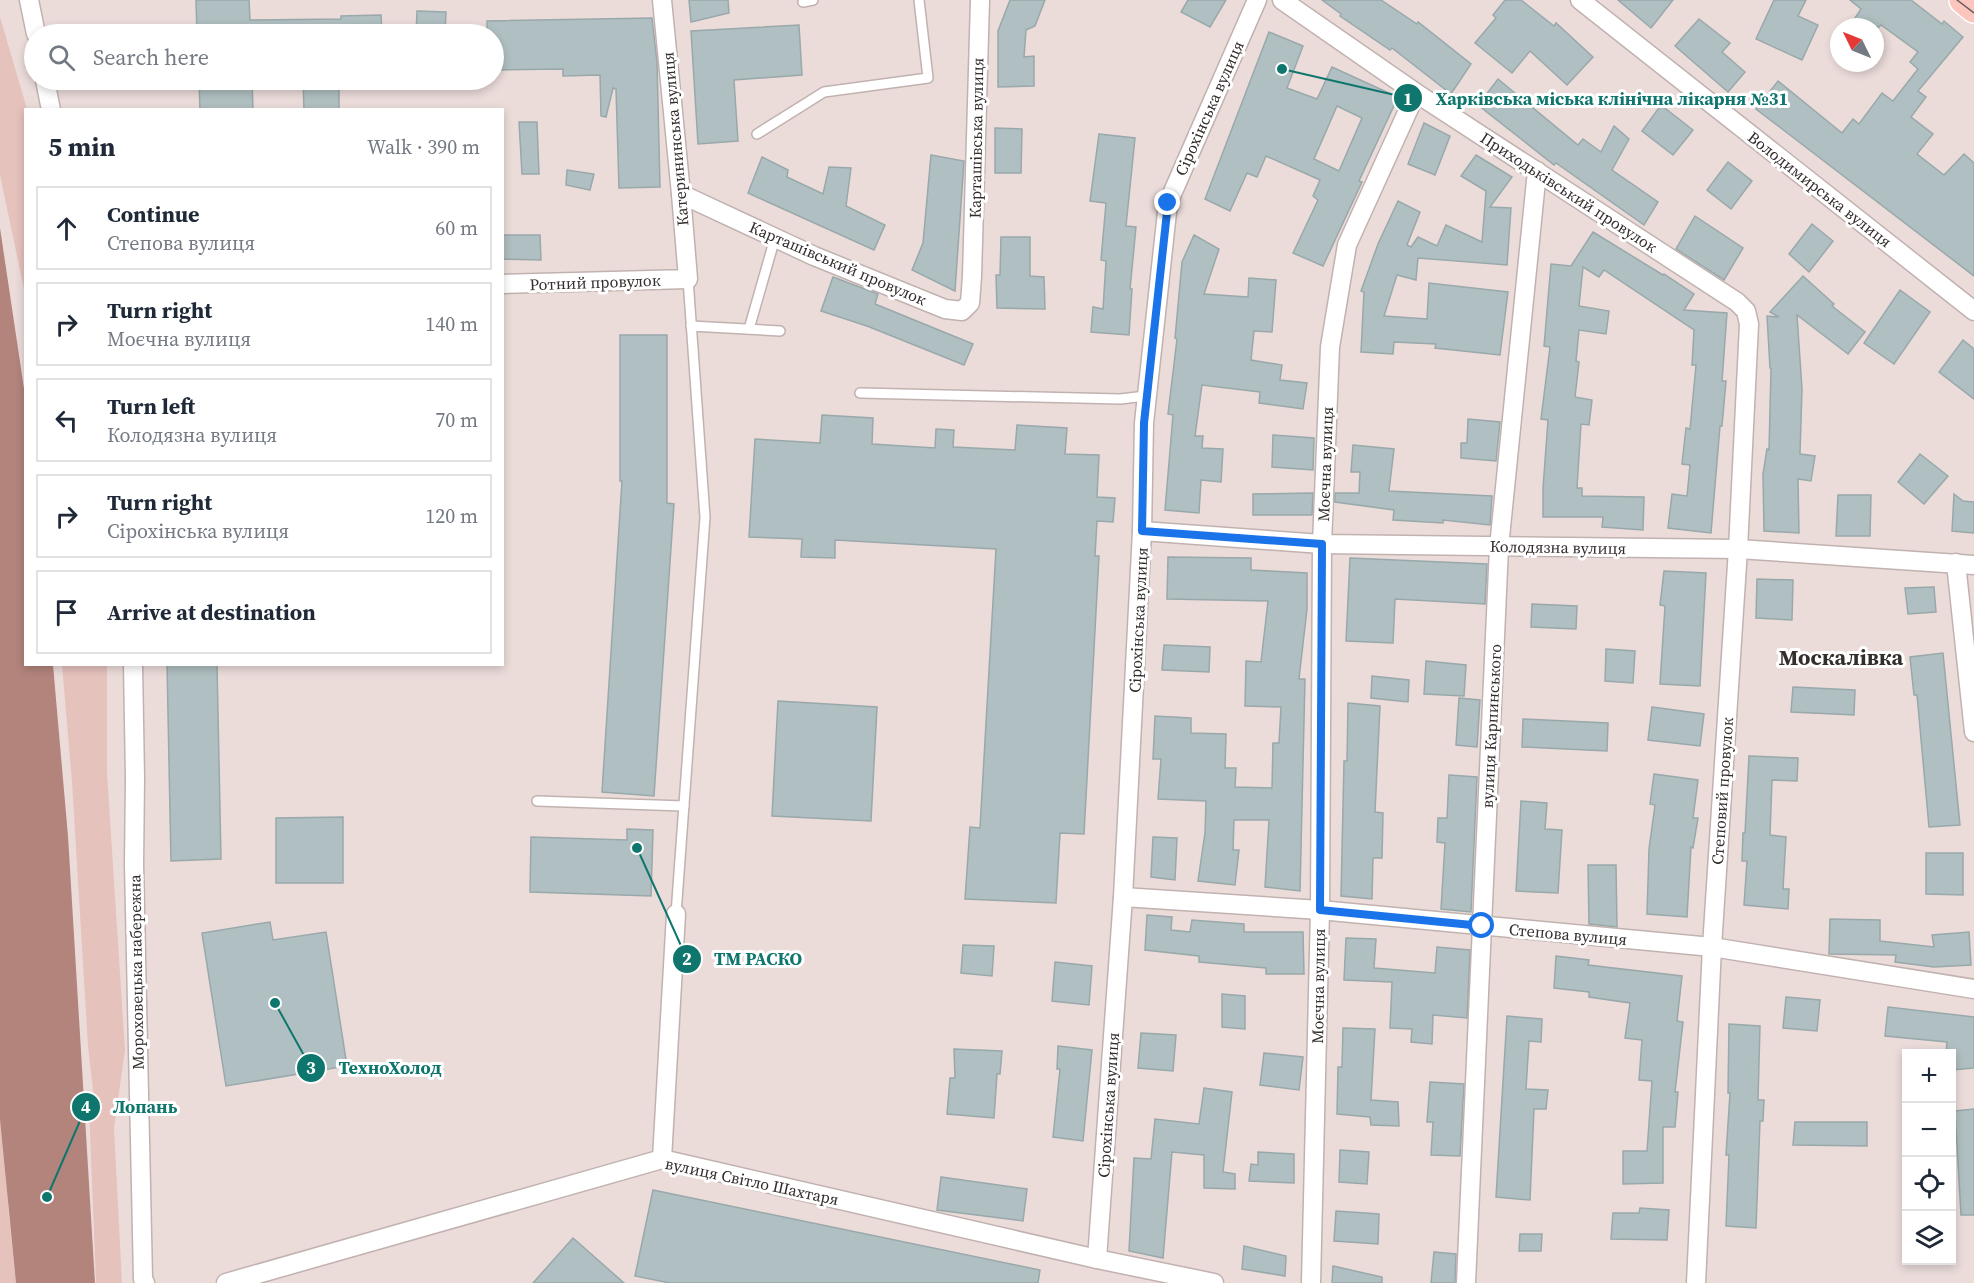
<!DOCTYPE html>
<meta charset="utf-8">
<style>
body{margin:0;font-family:"Source Serif 4",serif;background:#f2f2f3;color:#1f2937}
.controls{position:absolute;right:18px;bottom:18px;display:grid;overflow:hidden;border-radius:0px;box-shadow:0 3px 9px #0003}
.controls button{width:54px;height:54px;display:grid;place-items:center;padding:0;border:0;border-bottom:2px solid #e0e1e3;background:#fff;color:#1f2937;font:30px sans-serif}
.compass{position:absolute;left:1830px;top:18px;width:54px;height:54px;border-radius:50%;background:#fff;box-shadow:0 3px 9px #0003;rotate:313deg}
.stop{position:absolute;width:18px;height:18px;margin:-14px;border:4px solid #1a73e8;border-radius:50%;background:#fff}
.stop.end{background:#1a73e8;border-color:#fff;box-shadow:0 2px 6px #0008}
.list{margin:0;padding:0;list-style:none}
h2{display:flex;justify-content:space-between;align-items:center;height:78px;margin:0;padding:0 24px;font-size:26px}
h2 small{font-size:20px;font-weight:400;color:#747a83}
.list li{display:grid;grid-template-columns:39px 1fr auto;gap:18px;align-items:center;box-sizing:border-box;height:84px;margin:0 12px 12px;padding:0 12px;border:2px solid #e0e1e3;border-radius:0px}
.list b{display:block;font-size:22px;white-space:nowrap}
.list p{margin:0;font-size:20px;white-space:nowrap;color:#747a83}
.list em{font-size:20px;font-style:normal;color:#747a83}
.icon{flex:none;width:33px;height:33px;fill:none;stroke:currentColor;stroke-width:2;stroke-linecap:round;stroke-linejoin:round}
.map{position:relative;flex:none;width:1974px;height:1283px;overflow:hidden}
.search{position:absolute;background:#fff;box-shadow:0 3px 9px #0003;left:24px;top:24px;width:480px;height:66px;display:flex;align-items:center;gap:15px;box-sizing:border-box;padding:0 21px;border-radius:33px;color:#747a83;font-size:22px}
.panel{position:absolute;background:#fff;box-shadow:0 3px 9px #0003;left:24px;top:108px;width:480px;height:558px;border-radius:0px}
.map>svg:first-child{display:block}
.green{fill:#e6c2bc}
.water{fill:#b2847c}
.building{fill:#b0bfc1;stroke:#99a8aa;stroke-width:1.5;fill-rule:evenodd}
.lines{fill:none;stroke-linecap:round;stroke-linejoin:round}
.lane-casing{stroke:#c1b2b0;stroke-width:12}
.street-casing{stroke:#c1b2b0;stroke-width:21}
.primary-casing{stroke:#fff;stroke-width:30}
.lane{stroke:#fff;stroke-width:9}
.street{stroke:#fff;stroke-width:18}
.primary{stroke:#fcc5bd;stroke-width:27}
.tram{stroke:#655c5b;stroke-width:1.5}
.route{stroke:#1a73e8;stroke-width:8}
.labels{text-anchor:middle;stroke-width:6;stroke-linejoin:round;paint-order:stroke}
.street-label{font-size:16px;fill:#332d2c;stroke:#fff}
.district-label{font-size:22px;font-weight:bold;fill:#332d2c;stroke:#fff}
.leader{fill:none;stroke:#0f766e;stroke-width:2}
.callout-dot{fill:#0f766e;stroke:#fff;stroke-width:2}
.mark-label{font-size:18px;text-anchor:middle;font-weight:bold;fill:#fff}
.callout-label{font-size:18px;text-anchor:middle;font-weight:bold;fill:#0f766e;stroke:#fff;stroke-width:6;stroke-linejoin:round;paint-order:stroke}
</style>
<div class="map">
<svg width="1974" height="1283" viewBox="0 0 1974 1283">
<rect width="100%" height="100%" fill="#ebdcda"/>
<g class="green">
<polygon points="0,17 27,109 25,294 0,175"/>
<polygon points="62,665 107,665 107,773 125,1050 114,1128 122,1283 96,1283 89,1107 94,1099 88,1046 72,782"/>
<polygon points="0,1091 9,1216 16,1283 0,1283"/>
</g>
<polygon class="water" points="0,228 26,402 26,664 53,665 68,836 95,1283 16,1283 0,1119"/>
<g class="building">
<polygon points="196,0 249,0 250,20 341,19 341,16 381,15 382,34 197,34"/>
<polygon points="689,0 728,0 729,13 691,22"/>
<polygon points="1010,0 1045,0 1035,26 1026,30 1024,57 1034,56 1034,86 998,87 998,31"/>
<polygon points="1188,0 1226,0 1210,27 1181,12"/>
<polygon points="1322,0 1381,0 1417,24 1418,22 1471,64 1451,94 1392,48 1390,50 1340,16 1341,14"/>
<polygon points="1505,0 1521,0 1554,26 1556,23 1593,57 1567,85 1530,51 1512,73 1475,43 1496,18 1493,15"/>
<polygon points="1618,0 1673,0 1651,28"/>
<polygon points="1774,0 1806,0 1798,16 1818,25 1802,60 1756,39"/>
<polygon points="1850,0 1911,0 1942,24 1944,21 1963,37 1918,91 1926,97 1911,117 1933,134 1917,154 1944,175 1964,154 1974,163 1974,276 1756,109 1778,81 1842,133 1853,119 1859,124 1882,93 1893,101 1918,69 1910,62 1918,52 1881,25 1879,27 1849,27 1861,9"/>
<polygon points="417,11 446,12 445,34 416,34"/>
<polygon points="652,18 657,62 660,187 619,188 616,89 613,88 606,117 601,116 600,75 563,76 563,69 494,70 494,34 487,34 487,21"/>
<polygon points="1699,19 1730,43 1722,52 1745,72 1728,92 1675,46"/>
<polygon points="799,25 802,75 734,80 738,141 698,144 691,31"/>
<path d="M1269 32 1303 46 1287 88 1317 99 1332 67 1398 97 1359 181 1362 182 1323 266 1293 253 1318 200 1313 196 1320 180 1266 156 1257 177 1247 173 1230 211 1205 199ZM1337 106 1362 118 1339 171 1314 159Z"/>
<polygon points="1498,79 1578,145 1583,139 1601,152 1614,126 1629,139 1612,170 1658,202 1644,225 1556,163 1554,165 1478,105"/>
<polygon points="199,80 252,80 253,110 200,110"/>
<polygon points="303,80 339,80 339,110 304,110"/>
<polygon points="1661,105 1693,130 1673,155 1642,131"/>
<polygon points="519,122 537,122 539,174 522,174"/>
<polygon points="1424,123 1450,136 1435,175 1408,164"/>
<polygon points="995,128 1022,129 1021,173 995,173"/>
<polygon points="1099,134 1135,138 1126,226 1136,227 1130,289 1132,289 1129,335 1091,332 1093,307 1103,309 1106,261 1101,260 1106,203 1090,201"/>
<polygon points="931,155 964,161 955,291 912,270 923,243"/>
<polygon points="1476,155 1512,177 1490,207 1511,208 1507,265 1418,258 1416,280 1397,275 1384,316 1427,319 1429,283 1508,292 1500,355 1435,348 1436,344 1394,342 1393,354 1361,352 1364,292 1361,291 1378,244 1398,201 1420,212 1407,245 1411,247 1418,237 1437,246 1446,225 1482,242 1486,191 1461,176"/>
<polygon points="762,157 788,170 787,177 823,194 829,167 851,168 846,206 885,225 874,250 748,193"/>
<polygon points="1728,162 1752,181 1731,209 1707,190"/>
<polygon points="567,170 594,174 590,190 566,185"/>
<polygon points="1695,216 1743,248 1724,280 1676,249"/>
<polygon points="1812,224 1833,241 1809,272 1789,254"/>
<polygon points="1593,232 1663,275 1664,274 1694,294 1684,310 1727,313 1722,381 1726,381 1722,426 1720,426 1711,533 1668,528 1672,494 1687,496 1690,465 1682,464 1686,428 1690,429 1696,365 1692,365 1694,330 1604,270 1599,277 1583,267 1579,306 1609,311 1606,334 1579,330 1576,361 1579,362 1575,397 1592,400 1589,425 1581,424 1577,488 1582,488 1582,496 1644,497 1643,530 1602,527 1603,517 1543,517 1543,488 1548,420 1541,419 1550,347 1544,346 1551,264 1571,266"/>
<polygon points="502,235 540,235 541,260 502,259"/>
<polygon points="1194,235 1219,249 1204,294 1248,297 1249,278 1276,280 1272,332 1254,331 1251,360 1282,365 1280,380 1307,383 1303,409 1259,403 1260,392 1202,385 1195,436 1203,436 1202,448 1223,449 1221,482 1201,480 1199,513 1165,510 1173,415 1168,414 1177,339 1175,338 1182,262"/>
<polygon points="1001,237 1030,237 1030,276 1044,277 1045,309 997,308 996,275 1000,275"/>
<polygon points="1803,276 1834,304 1832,306 1865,332 1848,354 1797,315 1802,389 1800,454 1815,456 1811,481 1798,479 1799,533 1764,531 1763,474 1767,449 1769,450 1771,369 1770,368 1767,316 1779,317 1770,312"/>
<polygon points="833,277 878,294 875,304 973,344 964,365 867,326 821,311"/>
<polygon points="1900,290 1930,312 1894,364 1864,343"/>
<polygon points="620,335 667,335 667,503 674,504 654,796 602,792 622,481 620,481"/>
<polygon points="1963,340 1974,349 1974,399 1939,372"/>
<polygon points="822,415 873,418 872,444 935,448 936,429 954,430 953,447 1015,450 1017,425 1067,428 1065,454 1099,455 1097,497 1115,498 1113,522 1097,521 1095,556 1099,556 1084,834 1060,833 1056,903 965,899 970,827 980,828 996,549 835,540 835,558 801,557 802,539 749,537 755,439 820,443"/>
<polygon points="1468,419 1500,422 1496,461 1461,458 1461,443 1467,443"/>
<polygon points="1273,435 1314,438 1313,470 1272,467"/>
<polygon points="1353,445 1394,449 1389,491 1492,496 1490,525 1443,520 1443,523 1393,520 1394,510 1335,502 1335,493 1359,493 1360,472 1351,472"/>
<polygon points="1920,454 1948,476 1924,504 1898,482"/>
<polygon points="1313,493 1312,515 1253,515 1253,494"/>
<polygon points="1954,494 1963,501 1974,502 1974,533 1952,531"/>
<polygon points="1838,495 1871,495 1870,536 1836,536"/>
<polygon points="1168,557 1251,558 1251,570 1307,573 1307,609 1299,679 1305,679 1300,891 1265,887 1269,820 1234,820 1233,850 1239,850 1235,885 1198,881 1205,833 1206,801 1158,799 1161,759 1153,759 1155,716 1191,718 1191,733 1226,734 1225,768 1236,768 1235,787 1272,788 1273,743 1279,743 1281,707 1245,706 1246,661 1261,662 1268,601 1167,599"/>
<polygon points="1350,558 1487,564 1485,604 1395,599 1393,643 1346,641"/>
<polygon points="1664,571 1706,573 1700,686 1660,684 1665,606 1660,605"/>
<polygon points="1757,579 1793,580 1792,620 1756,618"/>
<polygon points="1934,587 1936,612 1908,614 1905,588"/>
<polygon points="1532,604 1577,606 1576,629 1531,627"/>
<polygon points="1164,645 1210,647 1209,672 1162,670"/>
<polygon points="1606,649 1635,651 1633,683 1605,681"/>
<polygon points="1943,653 1960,825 1929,827 1917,695 1914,695 1910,657"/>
<polygon points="1426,661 1466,665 1464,696 1424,694"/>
<polygon points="167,664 217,664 221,859 171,861"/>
<polygon points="1372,676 1409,680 1408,702 1371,698"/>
<polygon points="1793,687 1855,690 1854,715 1791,712"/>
<polygon points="1459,698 1480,700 1477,747 1456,745"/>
<polygon points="778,701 877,707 871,821 772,816"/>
<polygon points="1348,703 1380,706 1375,812 1383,813 1382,858 1373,858 1372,899 1341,896 1344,761 1347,761"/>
<polygon points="1652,707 1704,714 1700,746 1648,740"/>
<polygon points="1523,719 1608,723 1607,751 1522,747"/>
<polygon points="1749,756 1798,758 1797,781 1772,780 1770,835 1786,837 1783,889 1789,889 1788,909 1744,905 1747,861 1742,861 1743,833 1745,833"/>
<polygon points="1654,774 1698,780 1693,818 1698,818 1693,848 1691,847 1687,917 1647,914 1649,849 1655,805 1650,804"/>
<polygon points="1449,775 1477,777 1471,912 1441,909 1445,843 1437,842 1438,818 1447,818"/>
<polygon points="1521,801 1547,803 1545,829 1562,830 1558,893 1516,891"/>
<polygon points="343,817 343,883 276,883 276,818"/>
<polygon points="627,829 653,830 651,896 530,892 531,837 627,840"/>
<polygon points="1153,837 1177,838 1175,880 1151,877"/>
<polygon points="1926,853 1963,853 1963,895 1926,894"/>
<polygon points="1588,865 1616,865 1617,927 1589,924"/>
<polygon points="1147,915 1172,917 1171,930 1190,932 1192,920 1244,924 1244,932 1303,932 1304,974 1266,974 1266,968 1199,962 1199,956 1145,950"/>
<polygon points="1830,919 1880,920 1880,941 1934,947 1932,935 1969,932 1971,965 1934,967 1895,962 1896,955 1829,954"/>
<polygon points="270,922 273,940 326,932 347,1066 226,1086 202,933"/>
<polygon points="1346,938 1376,939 1374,968 1435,973 1437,947 1470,950 1467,1018 1433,1015 1432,1044 1411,1042 1412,1029 1390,1028 1392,982 1344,980"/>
<polygon points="963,945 994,946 992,976 961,973"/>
<polygon points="1556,956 1589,960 1588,965 1682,976 1677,1021 1683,1022 1675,1092 1678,1092 1675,1127 1663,1127 1663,1183 1623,1184 1623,1151 1647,1151 1652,1081 1639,1080 1642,1040 1625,1038 1630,1003 1589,997 1589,992 1554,988"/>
<polygon points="1055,962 1092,966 1089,1005 1052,1001"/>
<polygon points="1222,994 1245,996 1245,1029 1222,1027"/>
<polygon points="1786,997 1820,1000 1817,1031 1783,1028"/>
<polygon points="1888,1007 1974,1017 1974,1068 1952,1070 1952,1053 1946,1053 1947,1042 1885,1036"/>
<polygon points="1507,1016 1542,1019 1541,1042 1529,1041 1526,1089 1548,1090 1546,1109 1534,1109 1530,1200 1496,1197"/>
<polygon points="1729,1024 1760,1026 1758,1100 1764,1100 1763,1121 1760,1121 1756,1228 1726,1226 1729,1155 1726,1155 1730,1093 1728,1093"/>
<polygon points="1343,1028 1375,1029 1371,1100 1398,1102 1399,1126 1371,1125 1370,1117 1337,1114 1338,1067 1342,1067"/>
<polygon points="1141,1033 1176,1035 1173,1071 1138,1068"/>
<polygon points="1058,1046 1092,1050 1083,1141 1053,1137 1060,1069 1057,1069"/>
<polygon points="954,1049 1002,1051 1000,1074 997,1074 994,1118 947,1114 950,1078 955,1078"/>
<polygon points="1264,1053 1303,1057 1299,1090 1260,1085"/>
<polygon points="1430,1082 1464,1084 1460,1156 1431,1155 1433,1122 1427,1122"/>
<polygon points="1204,1088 1232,1092 1223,1172 1235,1174 1235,1189 1204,1188 1204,1155 1172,1152 1163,1258 1129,1251 1134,1158 1151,1159 1155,1119 1199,1124"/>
<polygon points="1974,1109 1974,1215 1961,1215 1955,1111"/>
<polygon points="1795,1122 1867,1122 1867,1146 1793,1145"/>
<polygon points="1340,1150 1369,1152 1367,1184 1339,1182"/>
<polygon points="1258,1152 1294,1154 1294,1183 1249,1181 1251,1164 1258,1165"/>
<polygon points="941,1177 1027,1189 1023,1221 937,1210"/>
<polygon points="653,1190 1040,1270 1038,1283 670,1283 635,1276"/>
<polygon points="1640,1208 1669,1210 1667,1240 1611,1239 1613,1213 1639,1213"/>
<polygon points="1336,1211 1379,1214 1378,1244 1334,1241"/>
<polygon points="1520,1234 1542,1234 1541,1251 1519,1251"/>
<polygon points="573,1238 624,1283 533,1283"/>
<polygon points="1244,1246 1286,1256 1285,1276 1242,1269"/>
<polygon points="1434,1252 1456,1254 1455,1283 1431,1283"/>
<polygon points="1333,1266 1382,1277 1382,1283 1332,1283"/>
</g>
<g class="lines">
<defs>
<g id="lane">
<polyline points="803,2 813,0"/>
<polyline points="757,134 824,92 928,78 919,0"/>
<polyline points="691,326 780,331"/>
<polyline points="749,329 775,238"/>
<polyline points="860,393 1120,399 1146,396"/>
<polyline points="537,801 684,806"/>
<polyline points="676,914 705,517 688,279"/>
</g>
<g id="street">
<polyline points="29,0 36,34"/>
<polyline points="1282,0 1416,93 1737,302 1746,311 1749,324 1738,549 1712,947 1696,1283"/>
<polyline points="1580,0 1974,311"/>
<polyline points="45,80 51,110"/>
<polyline points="681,194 814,256 945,309 962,311 970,303 972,276 980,0"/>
<polyline points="502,284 688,279 681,194 662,0"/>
<polyline points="1142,531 1322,544 1738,549 1974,565"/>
<polyline points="1956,563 1974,732"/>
<polyline points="133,664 135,778 134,864 143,1279 145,1283"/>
<polyline points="1123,897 1320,910 1712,947 1974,989"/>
<polyline points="662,1159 676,914"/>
<polyline points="1097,1259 1123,897 1142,531 1144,423 1168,203 1257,0"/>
<polyline points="226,1283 662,1159 1097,1259 1214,1283"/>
<polyline points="1311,1283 1320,910 1322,544 1330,347 1347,245 1416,93"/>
<polyline points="1466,1283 1499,547 1537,171"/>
</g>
<polyline id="primary" points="1963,0 1974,9"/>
</defs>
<use href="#lane" class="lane-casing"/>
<use href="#street" class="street-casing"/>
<use href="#primary" class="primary-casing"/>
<use href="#lane" class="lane"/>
<use href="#street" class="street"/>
<use href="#primary" class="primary"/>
<polyline class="tram" points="1957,0 1974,13"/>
</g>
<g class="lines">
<polyline class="route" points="1168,203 1144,423 1142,531 1322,544 1320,910 1482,926"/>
</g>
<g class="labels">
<g class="street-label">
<text transform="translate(1209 108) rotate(-66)" y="6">Сірохінська вулиця</text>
<text transform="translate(976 138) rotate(-89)" y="6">Карташівська вулиця</text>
<text transform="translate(675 139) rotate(-95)" y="6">Катерининська вулиця</text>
<text transform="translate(1820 189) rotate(38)" y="6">Володимирська вулиця</text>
<text transform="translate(1569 192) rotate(33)" y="6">Приходьківський провулок</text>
<text transform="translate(838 263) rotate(23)" y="6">Карташівський провулок</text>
<text transform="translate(595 282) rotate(-2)" y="6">Ротний провулок</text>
<text transform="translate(1325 464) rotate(-88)" y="6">Моєчна вулиця</text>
<text transform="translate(1558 547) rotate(1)" y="6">Колодязна вулиця</text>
<text transform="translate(1138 620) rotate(-87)" y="6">Сірохінська вулиця</text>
<text transform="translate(1491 726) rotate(-87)" y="6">вулиця Карпинського</text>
<text transform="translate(1722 791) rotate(-86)" y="6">Степовий провулок</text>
<text transform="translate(1568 934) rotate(5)" y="6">Степова вулиця</text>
<text transform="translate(136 972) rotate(-91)" y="6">Мороховецька набережна</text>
<text transform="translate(1318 986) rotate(-89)" y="6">Моєчна вулиця</text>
<text transform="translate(1108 1105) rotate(-86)" y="6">Сірохінська вулиця</text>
<text transform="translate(752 1181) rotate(12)" y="6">вулиця Світло Шахтаря</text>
</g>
<g class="district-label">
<text x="1841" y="665">Москалівка</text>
</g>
</g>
<path class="leader" d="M1282 69L1408 98M637 848L687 959M275 1003L311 1068M47 1197L86 1107"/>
<g class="callout-dot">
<circle cx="1282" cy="69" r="6"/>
<circle cx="637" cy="848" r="6"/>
<circle cx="275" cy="1003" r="6"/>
<circle cx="47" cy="1197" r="6"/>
<circle cx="1408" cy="98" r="15"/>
<circle cx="687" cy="959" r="15"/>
<circle cx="311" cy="1068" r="15"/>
<circle cx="86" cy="1107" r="15"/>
</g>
<g class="mark-label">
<text x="1408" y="105">1</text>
<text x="687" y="965">2</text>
<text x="311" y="1074">3</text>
<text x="86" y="1113">4</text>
</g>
<g class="callout-label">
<text x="1612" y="105">Харківська міська клінічна лікарня №31</text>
<text x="758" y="965">ТМ РАСКО</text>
<text x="390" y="1074">ТехноХолод</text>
<text x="145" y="1113">Лопань</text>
</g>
</svg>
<div class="controls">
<button>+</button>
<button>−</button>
<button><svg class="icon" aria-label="locate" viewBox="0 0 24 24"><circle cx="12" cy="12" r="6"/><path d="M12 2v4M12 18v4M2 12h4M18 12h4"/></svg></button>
<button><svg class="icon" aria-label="layers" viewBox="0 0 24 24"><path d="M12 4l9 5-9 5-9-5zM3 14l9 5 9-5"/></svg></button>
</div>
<svg class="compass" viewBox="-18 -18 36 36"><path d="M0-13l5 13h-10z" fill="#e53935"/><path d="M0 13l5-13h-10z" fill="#747a83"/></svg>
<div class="stop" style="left:1482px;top:926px"></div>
<div class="stop end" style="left:1168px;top:203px"></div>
<div class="search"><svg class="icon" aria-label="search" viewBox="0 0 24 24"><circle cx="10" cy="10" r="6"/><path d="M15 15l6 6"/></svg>Search here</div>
<section class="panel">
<h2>5 min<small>Walk · 390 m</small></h2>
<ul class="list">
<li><svg class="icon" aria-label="ahead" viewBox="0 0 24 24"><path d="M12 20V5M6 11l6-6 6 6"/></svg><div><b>Continue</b><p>Степова вулиця</p></div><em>60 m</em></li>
<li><svg class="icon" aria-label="right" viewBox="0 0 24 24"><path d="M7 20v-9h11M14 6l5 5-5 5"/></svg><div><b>Turn right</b><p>Моєчна вулиця</p></div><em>140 m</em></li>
<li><svg class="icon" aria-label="left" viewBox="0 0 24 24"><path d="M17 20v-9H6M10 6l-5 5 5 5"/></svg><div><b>Turn left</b><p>Колодязна вулиця</p></div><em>70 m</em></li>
<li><svg class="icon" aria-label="right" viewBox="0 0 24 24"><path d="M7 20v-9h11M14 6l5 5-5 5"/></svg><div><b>Turn right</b><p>Сірохінська вулиця</p></div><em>120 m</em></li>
<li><svg class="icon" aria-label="arrive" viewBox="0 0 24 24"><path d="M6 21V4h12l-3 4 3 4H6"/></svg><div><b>Arrive at destination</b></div></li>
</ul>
</section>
</div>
